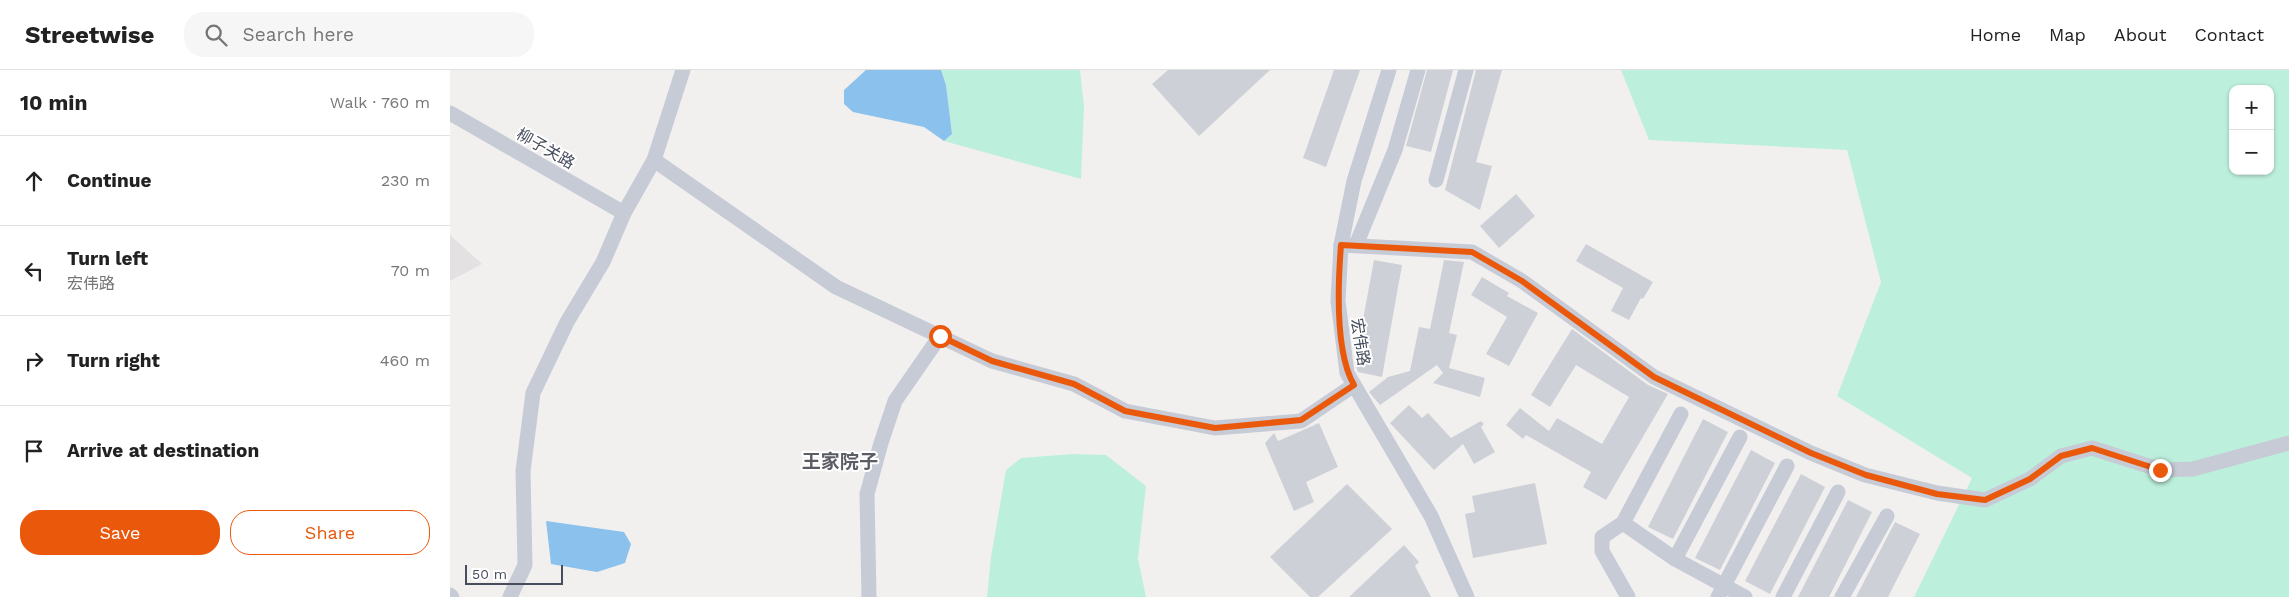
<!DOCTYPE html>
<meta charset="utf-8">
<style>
body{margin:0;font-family:"Work Sans","Noto Sans SC",sans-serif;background:#f6f6f6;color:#222}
.controls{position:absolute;right:15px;top:15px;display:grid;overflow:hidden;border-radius:10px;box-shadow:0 1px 4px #0004}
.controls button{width:45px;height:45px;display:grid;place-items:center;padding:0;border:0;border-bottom:1px solid #e0e0e0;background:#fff;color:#222;font:25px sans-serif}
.scale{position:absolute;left:15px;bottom:12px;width:98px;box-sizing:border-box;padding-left:5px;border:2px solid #474d5d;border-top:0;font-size:14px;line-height:18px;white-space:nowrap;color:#474d5d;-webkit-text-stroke:4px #fff;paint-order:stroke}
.stop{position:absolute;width:15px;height:15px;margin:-11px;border:4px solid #ea580c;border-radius:50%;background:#fff}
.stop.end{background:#ea580c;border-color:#fff;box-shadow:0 1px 5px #0008}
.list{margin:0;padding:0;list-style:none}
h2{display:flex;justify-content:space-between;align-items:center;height:65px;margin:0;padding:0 20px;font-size:21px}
h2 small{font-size:16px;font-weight:400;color:#767676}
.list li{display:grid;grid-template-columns:32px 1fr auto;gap:15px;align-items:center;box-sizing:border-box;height:90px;padding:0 20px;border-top:1px solid #e0e0e0}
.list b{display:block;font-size:19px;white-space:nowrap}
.list p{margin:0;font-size:16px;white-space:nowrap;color:#767676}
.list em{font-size:16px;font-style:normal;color:#767676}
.actions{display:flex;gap:10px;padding:15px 20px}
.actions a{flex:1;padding:11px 0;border:1px solid #ea580c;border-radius:20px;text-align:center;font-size:18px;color:#ea580c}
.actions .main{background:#ea580c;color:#fff}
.icon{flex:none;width:28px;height:28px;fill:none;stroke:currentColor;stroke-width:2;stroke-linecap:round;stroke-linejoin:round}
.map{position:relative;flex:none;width:1839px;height:527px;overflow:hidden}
header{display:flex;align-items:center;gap:30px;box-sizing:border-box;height:70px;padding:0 25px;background:#fff;border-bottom:1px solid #e0e0e0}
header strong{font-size:24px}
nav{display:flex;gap:28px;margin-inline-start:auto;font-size:18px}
.search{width:350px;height:45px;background:#f6f6f6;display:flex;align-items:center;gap:12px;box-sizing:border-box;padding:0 18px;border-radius:20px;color:#767676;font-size:19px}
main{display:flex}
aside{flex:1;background:#fff}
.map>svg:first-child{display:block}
.education{fill:#e3e1e1}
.green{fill:#bdf0dc;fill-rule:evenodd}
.water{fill:#8ac1ed}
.building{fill:#ced0d7}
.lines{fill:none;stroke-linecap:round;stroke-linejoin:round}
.minor{stroke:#c6cbd6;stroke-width:15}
.route{stroke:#ea580c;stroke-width:6}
.labels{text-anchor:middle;stroke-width:4;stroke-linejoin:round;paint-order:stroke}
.street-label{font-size:16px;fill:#474d5d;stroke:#fff}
.quarter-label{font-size:19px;font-weight:bold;fill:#5c5d64;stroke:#fff}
</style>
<header>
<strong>Streetwise</strong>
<div class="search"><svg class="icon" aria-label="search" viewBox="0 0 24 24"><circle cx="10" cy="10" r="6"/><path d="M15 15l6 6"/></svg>Search here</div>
<nav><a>Home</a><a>Map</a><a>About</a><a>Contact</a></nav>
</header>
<main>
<aside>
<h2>10 min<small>Walk · 760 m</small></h2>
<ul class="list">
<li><svg class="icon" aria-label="ahead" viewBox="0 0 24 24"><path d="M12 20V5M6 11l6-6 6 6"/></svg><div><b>Continue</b></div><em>230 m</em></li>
<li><svg class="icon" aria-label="left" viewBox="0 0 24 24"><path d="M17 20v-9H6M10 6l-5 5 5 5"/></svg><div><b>Turn left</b><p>宏伟路</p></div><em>70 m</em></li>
<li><svg class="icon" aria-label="right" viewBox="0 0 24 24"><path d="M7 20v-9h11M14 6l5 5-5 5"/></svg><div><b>Turn right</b></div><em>460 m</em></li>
<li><svg class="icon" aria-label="arrive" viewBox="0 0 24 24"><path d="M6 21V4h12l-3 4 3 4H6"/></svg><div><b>Arrive at destination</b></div></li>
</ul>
<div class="actions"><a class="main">Save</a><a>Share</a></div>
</aside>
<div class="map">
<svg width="1839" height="527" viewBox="0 0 1839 527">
<rect width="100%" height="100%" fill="#f2f0ef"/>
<polygon class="education" points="0,165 32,194 0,211"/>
<g class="green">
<polygon points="491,0 630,0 634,36 631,109 494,71 502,64 496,15"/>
<path d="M1171 0H1839V527H1464L1522 408 1387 326 1431 212 1397 80 1199 70ZM1783 19H1820V101H1783Z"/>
<polygon points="622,384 656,385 696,416 688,489 696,527 537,527 541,487 556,400 571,388"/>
</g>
<g class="water">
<polygon points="416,0 491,0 496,15 502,64 494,71 474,57 403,42 394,34 394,20"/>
<polygon points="96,451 174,462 181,474 175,493 147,502 101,494"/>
</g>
<g class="building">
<polygon points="718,0 820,0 749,66 702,14"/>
<polygon points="884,0 910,0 876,97 853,88"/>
<polygon points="977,0 1003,0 981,82 956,76"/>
<polygon points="1026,0 1052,0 1026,92 1042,96 1030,140 995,120"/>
<polygon points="1066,124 1085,146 1049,178 1030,156"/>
<polygon points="1136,174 1203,212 1193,229 1191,228 1179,250 1161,241 1173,218 1126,191"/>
<polygon points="924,190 952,195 932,307 908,302 905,293"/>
<polygon points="994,190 1014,192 999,263 1007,265 999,298 1035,308 1030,327 983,313 993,303 987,295 930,335 919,322 938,307 960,301 969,257 980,259"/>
<polygon points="1032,207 1059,223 1057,226 1088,243 1059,296 1036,284 1057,247 1021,225"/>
<polygon points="1122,259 1198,315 1218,324 1156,430 1133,417 1141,402 1076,365 1073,369 1056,355 1070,338 1099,361 1107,348 1152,374 1179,327 1126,295 1100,337 1081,325"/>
<polygon points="959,335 972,348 978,343 1001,368 1031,351 1034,354 1031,357 1045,382 1024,394 1013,374 984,400 940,353"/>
<polygon points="1253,349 1278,362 1223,469 1198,457"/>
<polygon points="869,353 888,397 856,412 864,432 844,441 815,373 824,363 828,371"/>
<polygon points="1301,380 1325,393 1270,500 1245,488"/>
<polygon points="1351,404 1375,417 1320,524 1295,511"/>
<polygon points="1085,413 1097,474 1023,488 1015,444 1025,442 1022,426"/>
<polygon points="897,414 942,459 868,527 860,527 820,487"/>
<polygon points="1398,430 1422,442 1379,527 1348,527"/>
<polygon points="1445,452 1470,464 1438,527 1406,527"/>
<polygon points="954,475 969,492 965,496 981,527 899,527"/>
</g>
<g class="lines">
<g class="minor">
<polyline points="939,0 904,111 891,175 888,231 897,303 981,446 1017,527"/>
<polyline points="0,43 174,143"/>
<polyline points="204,90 386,217 542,291 624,314 675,341 765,358 851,351 904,315"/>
<polyline points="986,110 1016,0"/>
<polyline points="891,175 1022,182 1072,211 1204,307 1361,383 1415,405 1487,423 1535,430 1580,409 1611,386 1642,378 1711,400 1743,399 1839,373"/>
<polyline points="906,175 945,80 968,0"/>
<polyline points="1173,453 1225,489 1295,527"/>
<polyline points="1225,489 1290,367"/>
<polyline points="0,525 2,527"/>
<polyline points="60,527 75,495 73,401 83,323 117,252 153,192 174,143 204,90 233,0"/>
<polyline points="419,527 417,424 431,373 445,331 490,266"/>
<polyline points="1178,527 1152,481 1152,467 1173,453 1231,344"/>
<polyline points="1268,527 1337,396"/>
<polyline points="1333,527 1388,422"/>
<polyline points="1392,527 1437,446"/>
</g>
</g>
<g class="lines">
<path class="route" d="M490 266 542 291 624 314 675 341 765 358 851 350 904 315C885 282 888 213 891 175L1022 182 1072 211 1204 307 1361 383 1416 405 1487 424 1535 430 1580 409 1611 386 1642 378 1710 400"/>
</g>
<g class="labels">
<g class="street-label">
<text transform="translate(96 78) rotate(30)" y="6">柳子关路</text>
<text transform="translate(911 272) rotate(81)" y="6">宏伟路</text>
</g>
<g class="quarter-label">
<text x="390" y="398">王家院子</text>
</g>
</g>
</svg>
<div class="controls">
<button>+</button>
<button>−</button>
</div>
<div class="scale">50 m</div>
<div class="stop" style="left:490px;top:266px"></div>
<div class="stop end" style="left:1710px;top:400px"></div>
</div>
</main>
